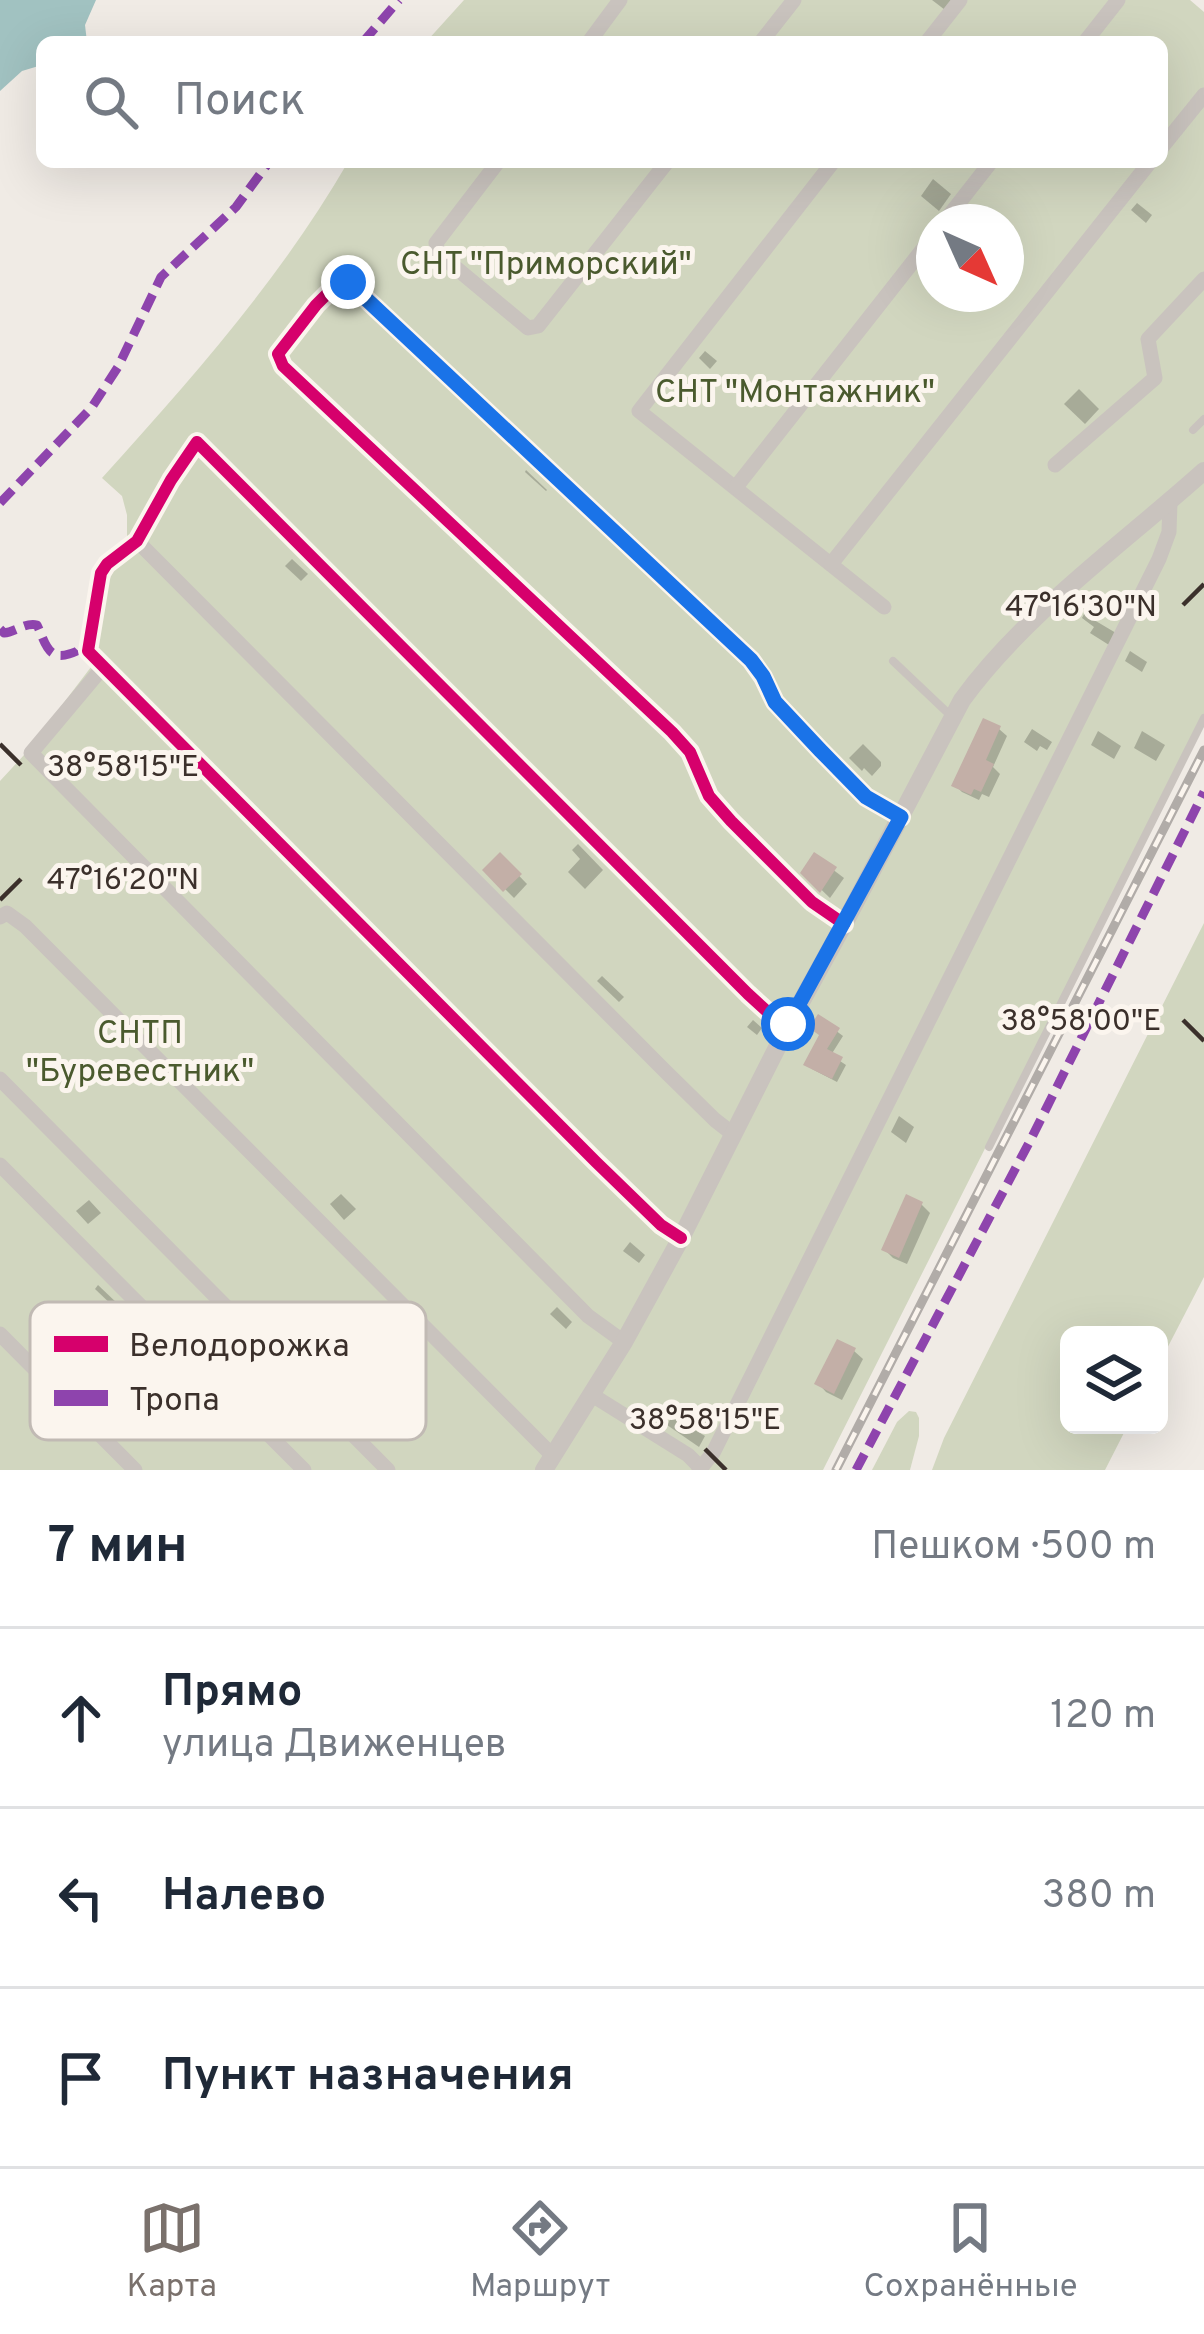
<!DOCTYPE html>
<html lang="ru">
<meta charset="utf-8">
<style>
body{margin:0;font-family:Overpass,sans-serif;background:#f6f6f7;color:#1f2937}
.controls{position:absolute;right:36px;bottom:36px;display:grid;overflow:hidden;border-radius:18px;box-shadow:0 12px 48px #0002}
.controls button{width:108px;height:108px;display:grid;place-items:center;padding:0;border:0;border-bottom:3px solid #e0e1e3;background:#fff;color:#1f2937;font:60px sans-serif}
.compass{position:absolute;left:916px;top:204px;width:108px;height:108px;border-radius:50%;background:#fff;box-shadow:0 12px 48px #0002;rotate:135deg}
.stop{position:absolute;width:36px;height:36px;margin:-27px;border:9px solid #1a73e8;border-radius:50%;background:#fff}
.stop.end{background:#1a73e8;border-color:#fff;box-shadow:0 3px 12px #0008}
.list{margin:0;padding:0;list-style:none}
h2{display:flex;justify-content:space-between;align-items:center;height:156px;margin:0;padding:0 48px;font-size:51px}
h2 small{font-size:39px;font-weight:400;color:#747a83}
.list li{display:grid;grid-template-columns:78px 1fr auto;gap:36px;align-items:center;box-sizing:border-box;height:180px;padding:0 48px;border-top:3px solid #e0e1e3}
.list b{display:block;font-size:45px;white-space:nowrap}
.list p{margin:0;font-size:39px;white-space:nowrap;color:#747a83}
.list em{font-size:39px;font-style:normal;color:#747a83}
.icon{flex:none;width:66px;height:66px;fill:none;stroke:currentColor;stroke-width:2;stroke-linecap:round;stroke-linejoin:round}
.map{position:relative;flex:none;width:1204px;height:1470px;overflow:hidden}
.search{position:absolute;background:#fff;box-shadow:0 12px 48px #0002;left:36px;right:36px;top:36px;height:132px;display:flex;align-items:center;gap:30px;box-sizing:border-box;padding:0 42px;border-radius:18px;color:#747a83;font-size:45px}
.sheet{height:696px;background:#fff}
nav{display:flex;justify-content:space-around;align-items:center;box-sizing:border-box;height:168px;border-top:3px solid #e0e1e3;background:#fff;font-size:33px;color:#747a83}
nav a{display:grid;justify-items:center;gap:6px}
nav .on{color:#7a716c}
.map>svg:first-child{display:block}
.green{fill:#d1d6bf;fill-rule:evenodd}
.water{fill:#a1c2c1}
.shadow{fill:#0003}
.building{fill:#c3afa7}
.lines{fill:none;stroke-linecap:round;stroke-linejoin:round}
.service{stroke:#c9c3be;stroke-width:8}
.minor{stroke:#c9c3be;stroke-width:15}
.tertiary{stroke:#c9c3be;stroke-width:18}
.rail-casing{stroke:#b1aca8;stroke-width:9}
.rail{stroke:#fbf5ee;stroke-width:4.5;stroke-dasharray:14;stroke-linecap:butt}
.quiet{stroke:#8e44ad;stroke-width:9;stroke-dasharray:18 9;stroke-linecap:butt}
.cycleway-casing{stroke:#fbf5ee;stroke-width:20}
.cycleway{stroke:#d6006c;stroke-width:12}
.route{stroke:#1a73e8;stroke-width:15}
.ticks{fill:none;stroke:#3b302b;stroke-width:4.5}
.labels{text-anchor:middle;stroke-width:10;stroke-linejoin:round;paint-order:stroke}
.park-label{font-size:33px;fill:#4a5a2e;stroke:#fbf5ee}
.key{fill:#fbf5ee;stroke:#c1bab4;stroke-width:3}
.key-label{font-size:33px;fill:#3b302b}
.ticks-label{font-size:30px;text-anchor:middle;fill:#3b302b;stroke:#fbf5ee;stroke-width:10;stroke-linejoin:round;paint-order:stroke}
</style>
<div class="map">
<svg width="1204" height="1470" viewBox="0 0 1204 1470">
<rect width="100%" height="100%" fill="#f0ebe5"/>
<g class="green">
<path d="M464 0H1190L1204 12V714L823 1470H0V781L24 755 91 667 101 598 127 541V515L122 496 102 478C192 378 281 278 348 162H1162V42H426ZM934 222H1006V294H934Z"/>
<polygon points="1204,923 1204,1277 1159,1364 1159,1335 1069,1335 1069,1425 1128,1425 1105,1470 932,1470 944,1438"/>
<polygon points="909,1411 916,1412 919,1418 919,1436 910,1470 872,1470 897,1422"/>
</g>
<polygon class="water" points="0,0 96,0 85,25 87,42 42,42 42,65 22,71 0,91"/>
<g class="shadow">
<polygon points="932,0 960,0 949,13"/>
<polygon points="933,179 951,194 939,211 921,196"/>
<polygon points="1137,203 1152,215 1146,223 1131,210"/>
<polygon points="705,351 717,361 710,369 699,358"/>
<polygon points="1079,389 1099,409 1085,424 1064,404"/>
<polygon points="526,470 547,490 546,491 525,472"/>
<polygon points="292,559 308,574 301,581 285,566"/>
<polygon points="1084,614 1116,633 1109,645 1090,633 1094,627 1082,618"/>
<polygon points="1130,651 1147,662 1142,672 1125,661"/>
<polygon points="999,729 1007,736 993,767 1000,774 989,797 982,794 979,800 962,792 955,785"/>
<polygon points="1032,729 1052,742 1047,750 1040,746 1037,751 1024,742"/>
<polygon points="1098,731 1121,746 1114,759 1091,745"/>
<polygon points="1142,731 1165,745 1156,761 1134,748"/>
<polygon points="863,744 881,762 881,766 872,776 864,768 862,771 849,758"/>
<polygon points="578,844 603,870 585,889 568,872 580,859 572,850"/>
<polygon points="500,856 527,884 514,898 486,870"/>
<polygon points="815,856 844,878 830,898 804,873"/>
<polygon points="602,976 624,997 619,1002 597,981"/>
<polygon points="819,1018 843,1036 831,1055 846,1065 837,1082 812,1069 822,1035"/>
<polygon points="753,1020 762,1028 757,1035 747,1027"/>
<polygon points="899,1116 914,1127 906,1143 891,1132"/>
<polygon points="341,1194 356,1209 344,1220 330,1204"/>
<polygon points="89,1200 101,1213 88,1224 76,1211"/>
<polygon points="921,1204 930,1213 907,1264 893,1258 885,1250"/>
<polygon points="630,1242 645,1255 639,1263 623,1251"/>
<polygon points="98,1285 119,1305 116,1309 95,1289"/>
<polygon points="557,1307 572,1322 566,1329 550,1314"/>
<polygon points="854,1351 863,1359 842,1400 826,1392 818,1383"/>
<polygon points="672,1416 705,1436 699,1447 667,1425"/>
</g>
<g class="building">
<polygon points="983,718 1001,726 986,760 994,764 981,792 974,789 971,795 951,786"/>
<polygon points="500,852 522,874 503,892 482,870"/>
<polygon points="814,852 837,867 820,893 800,873"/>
<polygon points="818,1014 840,1028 827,1049 843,1057 832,1079 803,1065 819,1035 809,1028"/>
<polygon points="906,1194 923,1202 899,1258 881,1250"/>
<polygon points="837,1339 856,1348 834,1394 814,1384"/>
</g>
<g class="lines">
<g class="service">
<polyline points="1193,430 1204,419"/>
<polyline points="893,661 951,716"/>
<polyline points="989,1147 1204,718"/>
</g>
<g class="minor">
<polyline points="589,42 620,0"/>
<polyline points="761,42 794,0"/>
<polyline points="927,42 960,0"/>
<polyline points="1085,42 1118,0"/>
<polyline points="1162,147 1204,95"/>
<polyline points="498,162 436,243 438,253 528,328 538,326 667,162"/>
<polyline points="833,162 639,411 884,607"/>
<polyline points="944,222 991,162"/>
<polyline points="1055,465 1155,378 1148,339 1204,279"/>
<polyline points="736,487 934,235"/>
<polyline points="137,541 667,1073 715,1120 733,1134"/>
<polyline points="831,564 1150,162"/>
<polyline points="104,666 31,753 588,1316 624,1342"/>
<polyline points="0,917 7,913 25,926 553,1456"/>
<polyline points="844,924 812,902 731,821 709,796 690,752 672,732 283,366 278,354 316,305 340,281 348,282 751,660 763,677 775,702 820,750 866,797 901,817"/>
<polyline points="0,1079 388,1470"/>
<polyline points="0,1165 304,1470"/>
<polyline points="681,1238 661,1225 596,1162 88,651 101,573 107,564 137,541 171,480 197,442 748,994 771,1015 789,1024"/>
<polyline points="0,1334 135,1470"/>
<polyline points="592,1395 688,1455 701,1468"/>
<polyline points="699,1470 713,1453 1159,559 1169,532 1170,502"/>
</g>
<path class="tertiary" d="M544 1470 624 1342 681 1238 789 1024 844 924 962 700C1024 614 1125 542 1204 471"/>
<defs>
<polyline id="rail" points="836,1470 1204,750"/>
</defs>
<use href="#rail" class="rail-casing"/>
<use href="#rail" class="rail"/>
<g class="quiet">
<polyline points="363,42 399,0"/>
<polyline points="0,503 92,407 118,367 161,277 236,207 269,162"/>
<path d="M0 629 4 633C15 632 26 622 37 625 45 641 47 661 69 654 86 649 70 649 88 651"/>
<polyline points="856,1470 1031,1139 1204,792"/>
</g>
<defs>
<g id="cycleway">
<polyline points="844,924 812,902 731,821 709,796 690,752 672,732 283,366 278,354 316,305 340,281 348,282 751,660 763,677 775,702 820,750 866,797 901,817"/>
<polyline points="681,1238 661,1225 596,1162 88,651 101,573 107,564 137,541 171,480 197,442 748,994 771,1015 789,1024"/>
</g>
</defs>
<use href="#cycleway" class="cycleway-casing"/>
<use href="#cycleway" class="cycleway"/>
</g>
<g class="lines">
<polyline class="route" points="348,282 751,660 763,676 775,702 820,750 866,797 901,817 788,1024"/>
</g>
<path class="ticks" d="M1183 605 1204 584M0 744 21 765M0 900 21 879M1183 1020 1204 1041M705 1449 726 1470"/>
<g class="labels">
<g class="park-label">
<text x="546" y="274">СНТ "Приморский"</text>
<text x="795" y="402">СНТ "Монтажник"</text>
<text x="140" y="1043">СНТП<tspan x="140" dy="38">"Буревестник"</tspan></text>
</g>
</g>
<rect x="30" y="1302" width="396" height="138" rx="18" class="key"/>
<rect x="54" y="1336" width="54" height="16" fill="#d6006c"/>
<rect x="54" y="1390" width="54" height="16" fill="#8e44ad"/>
<g class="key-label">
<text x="129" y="1356">Велодорожка</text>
<text x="129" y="1410">Тропа</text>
</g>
<g class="ticks-label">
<text x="1081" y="616">47°16'30"N</text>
<text x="123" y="776">38°58'15"E</text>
<text x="123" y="889">47°16'20"N</text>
<text x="1081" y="1030">38°58'00"E</text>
<text x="705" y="1429">38°58'15"E</text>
</g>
</svg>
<div class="controls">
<button><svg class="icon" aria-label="layers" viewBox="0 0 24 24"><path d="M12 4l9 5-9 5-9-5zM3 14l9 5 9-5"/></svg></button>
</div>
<svg class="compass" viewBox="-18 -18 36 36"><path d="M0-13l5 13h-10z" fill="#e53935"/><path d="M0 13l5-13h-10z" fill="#747a83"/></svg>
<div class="stop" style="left:788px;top:1024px"></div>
<div class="stop end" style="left:348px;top:282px"></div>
<div class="search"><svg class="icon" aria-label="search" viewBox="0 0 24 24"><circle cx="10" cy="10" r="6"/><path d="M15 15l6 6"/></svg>Поиск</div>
</div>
<section class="sheet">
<h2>7 мин<small>Пешком · 500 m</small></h2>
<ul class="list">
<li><svg class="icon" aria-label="ahead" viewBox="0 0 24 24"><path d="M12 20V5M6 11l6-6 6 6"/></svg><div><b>Прямо</b><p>улица Движенцев</p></div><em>120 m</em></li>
<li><svg class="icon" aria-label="left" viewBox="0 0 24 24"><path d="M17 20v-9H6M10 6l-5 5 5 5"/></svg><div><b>Налево</b></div><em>380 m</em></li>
<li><svg class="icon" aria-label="arrive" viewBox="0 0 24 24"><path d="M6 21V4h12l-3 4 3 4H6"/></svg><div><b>Пункт назначения</b></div></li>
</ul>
</section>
<nav>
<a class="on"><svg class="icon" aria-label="map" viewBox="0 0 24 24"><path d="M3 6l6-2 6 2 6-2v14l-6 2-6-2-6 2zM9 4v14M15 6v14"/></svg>Карта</a>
<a><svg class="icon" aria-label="directions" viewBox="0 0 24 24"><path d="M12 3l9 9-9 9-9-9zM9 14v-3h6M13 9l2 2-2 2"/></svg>Маршрут</a>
<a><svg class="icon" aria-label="saved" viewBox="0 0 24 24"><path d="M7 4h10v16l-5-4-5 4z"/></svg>Сохранённые</a>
</nav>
